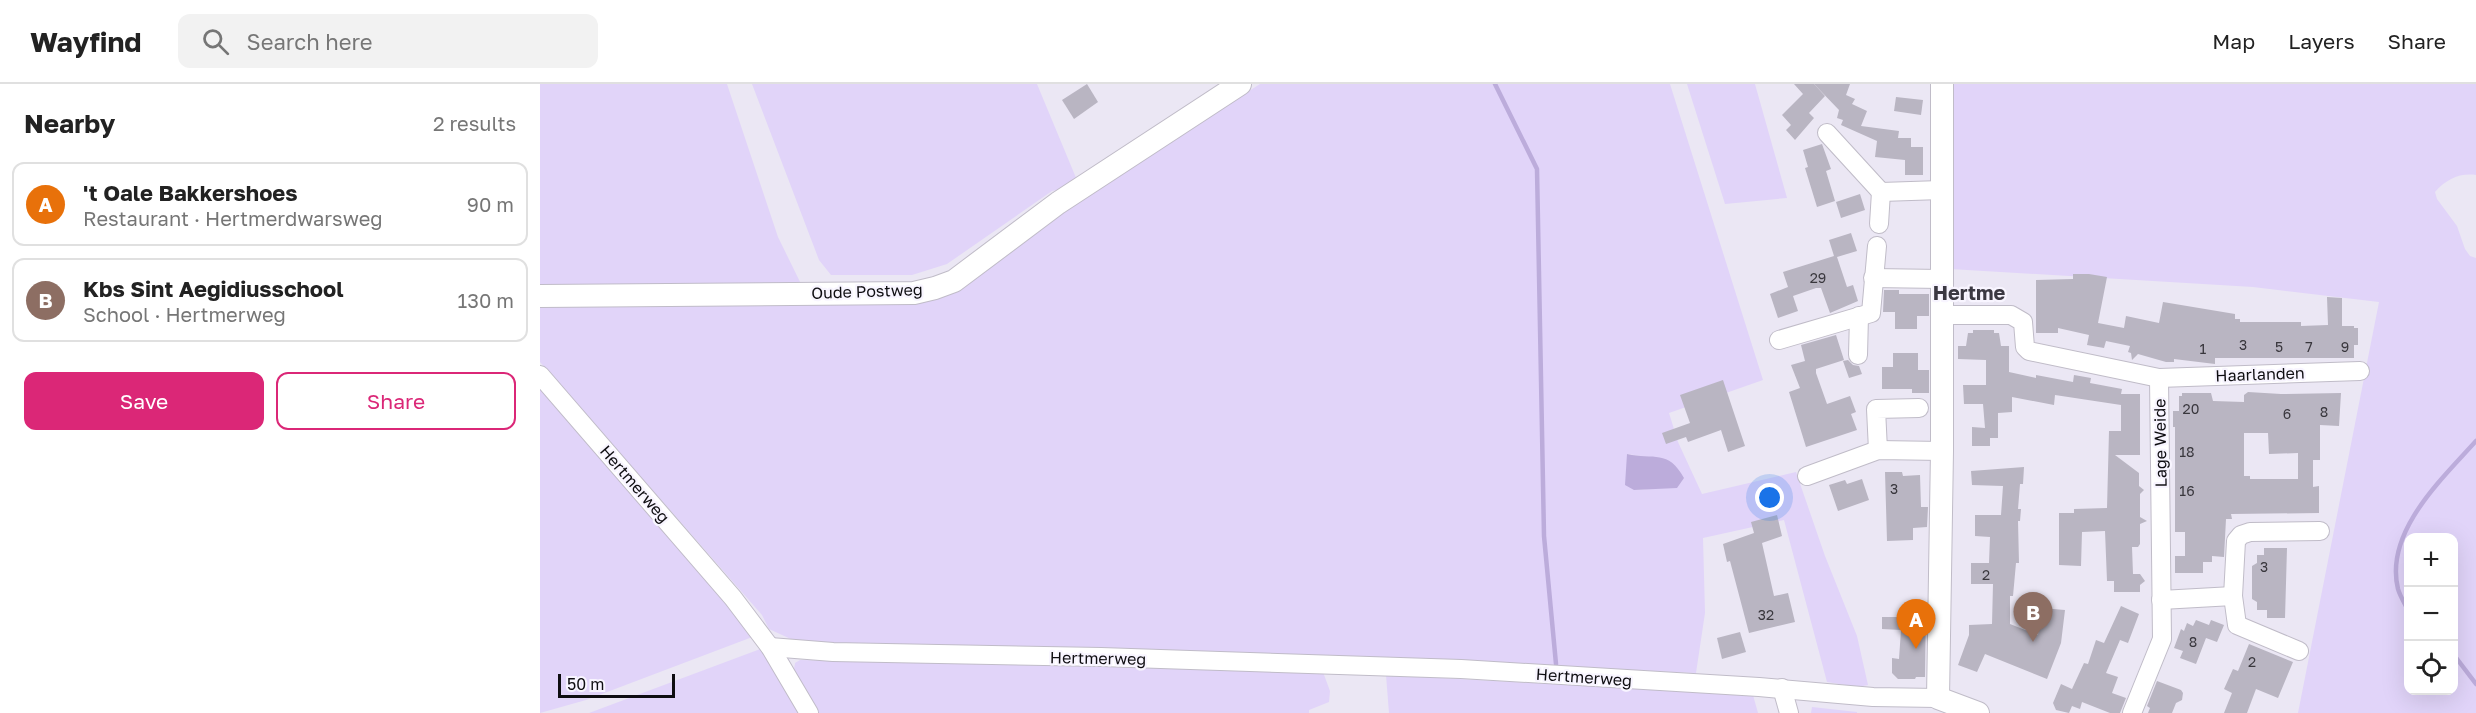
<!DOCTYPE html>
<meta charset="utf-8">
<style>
body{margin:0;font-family:"Golos Text",sans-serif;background:#f2f2f2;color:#222}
.controls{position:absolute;right:18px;bottom:18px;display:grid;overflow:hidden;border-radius:12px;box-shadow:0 6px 24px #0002}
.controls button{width:54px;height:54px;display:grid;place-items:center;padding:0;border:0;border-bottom:2px solid #e0e0e0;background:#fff;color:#222;font:30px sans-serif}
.scale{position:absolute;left:18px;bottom:15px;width:117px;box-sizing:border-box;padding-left:6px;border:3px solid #0e0d11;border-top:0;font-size:16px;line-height:21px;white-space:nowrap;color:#0e0d11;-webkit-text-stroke:4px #f8f5ff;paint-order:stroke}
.you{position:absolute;left:1230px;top:414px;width:21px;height:21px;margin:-15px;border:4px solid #fff;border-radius:50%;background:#1a73e8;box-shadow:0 0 0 9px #1a73e833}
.badge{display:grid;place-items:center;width:39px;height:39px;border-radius:50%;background:#db2777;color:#fff;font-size:20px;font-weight:700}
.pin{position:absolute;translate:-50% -50px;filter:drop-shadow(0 2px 3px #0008)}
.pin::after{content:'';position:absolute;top:32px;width:21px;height:18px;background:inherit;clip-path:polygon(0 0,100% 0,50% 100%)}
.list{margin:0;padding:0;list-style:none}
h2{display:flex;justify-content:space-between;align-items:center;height:78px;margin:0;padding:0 24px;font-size:26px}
h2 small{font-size:20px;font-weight:400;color:#767676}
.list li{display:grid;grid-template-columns:39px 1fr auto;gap:18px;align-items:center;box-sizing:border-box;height:84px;margin:0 12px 12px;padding:0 12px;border:2px solid #e0e0e0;border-radius:12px}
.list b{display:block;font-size:22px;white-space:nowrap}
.list p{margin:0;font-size:20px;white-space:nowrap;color:#767676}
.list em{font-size:20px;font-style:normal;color:#767676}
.actions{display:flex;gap:12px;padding:18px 24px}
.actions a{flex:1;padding:14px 0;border:2px solid #db2777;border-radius:12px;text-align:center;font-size:21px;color:#db2777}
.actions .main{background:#db2777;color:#fff}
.icon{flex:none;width:33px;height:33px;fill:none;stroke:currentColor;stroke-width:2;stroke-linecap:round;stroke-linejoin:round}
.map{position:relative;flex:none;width:1936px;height:629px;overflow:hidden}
header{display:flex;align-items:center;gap:36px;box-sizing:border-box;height:84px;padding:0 30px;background:#fff;border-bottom:2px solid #e0e0e0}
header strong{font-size:28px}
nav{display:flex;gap:33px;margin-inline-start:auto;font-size:21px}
.search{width:420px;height:54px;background:#f2f2f2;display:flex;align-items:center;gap:15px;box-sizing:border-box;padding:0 21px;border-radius:12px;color:#767676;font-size:22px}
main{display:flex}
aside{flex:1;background:#fff}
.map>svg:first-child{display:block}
.green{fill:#e1d4f9;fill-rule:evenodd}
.water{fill:#bcacdb}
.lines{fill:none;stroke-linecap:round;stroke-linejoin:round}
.stream{stroke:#bcacdb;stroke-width:4.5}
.building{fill:#b9b5c2;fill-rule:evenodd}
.minor-casing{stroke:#c0bcc8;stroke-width:20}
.tertiary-casing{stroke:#c0bcc8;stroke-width:24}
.minor{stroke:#fff;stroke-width:18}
.tertiary{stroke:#fff;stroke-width:22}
.labels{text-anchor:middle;stroke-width:4.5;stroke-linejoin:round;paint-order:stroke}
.number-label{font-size:14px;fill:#39373d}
.street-label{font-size:16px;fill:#0e0d11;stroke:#f8f5ff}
.quarter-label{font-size:20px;font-weight:bold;fill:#3b3842;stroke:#f8f5ff}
</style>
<header>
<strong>Wayfind</strong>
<div class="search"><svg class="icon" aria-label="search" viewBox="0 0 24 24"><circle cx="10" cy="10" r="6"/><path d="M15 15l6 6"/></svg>Search here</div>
<nav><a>Map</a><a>Layers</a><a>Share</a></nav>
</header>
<main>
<aside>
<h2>Nearby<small>2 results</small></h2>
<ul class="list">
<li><span class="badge" style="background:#e8710a">A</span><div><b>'t Oale Bakkershoes</b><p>Restaurant · Hertmerdwarsweg</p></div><em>90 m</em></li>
<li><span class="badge" style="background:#8d6e63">B</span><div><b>Kbs Sint Aegidiusschool</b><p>School · Hertmerweg</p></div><em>130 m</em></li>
</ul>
<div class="actions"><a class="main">Save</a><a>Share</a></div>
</aside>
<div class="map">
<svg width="1936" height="629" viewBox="0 0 1936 629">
<rect width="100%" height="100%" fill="#ebe7f4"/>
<g class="green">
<polygon points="0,0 187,0 238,153 263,204 0,206"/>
<polygon points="212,0 497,0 539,101 512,107 407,180 372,191 291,191 279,176"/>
<path d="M720 0H1130L1223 296 1129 329 1138 358 1162 410 1256 388 1285 472 1317 552 1328 601 1318 603 1287 598 1244 436 1163 454 1165 529 1156 589 733 570 357 566 253 556 229 545 222 531 0 278V219L383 218ZM1087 370 1108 373 1137 403 1094 406 1087 389Z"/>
<polygon points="1147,0 1215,0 1247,114 1185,120"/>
<path d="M1410 0H1936V91C1919 89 1907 95 1895 108L1897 115 1917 142 1925 165 1930 172 1936 174V629H1758L1839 218 1713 203 1410 185ZM1868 454H1914V606H1868Z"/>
<polygon points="0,304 215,552 46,616 0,629"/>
<polygon points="223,564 264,629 49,629"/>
<polygon points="260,576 783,588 790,607 789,618 769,626 769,629 276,629 253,591 255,579"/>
<polygon points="846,591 1213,611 1218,629 849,629"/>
<polygon points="1272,623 1317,628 1317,629 1271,629"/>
</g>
<path class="water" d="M1087 370C1114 376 1128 365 1144 394L1137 404 1094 406 1085 401Z"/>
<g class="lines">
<g class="stream">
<polyline points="955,0 997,85 1004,452 1016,580"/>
<path d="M1868 526C1865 520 1860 512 1858 505 1844 448 1902 395 1936 357"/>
<polyline points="1914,571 1936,600"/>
</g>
</g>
<g class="building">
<polygon points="547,0 558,18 534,35 522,16"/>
<polygon points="1254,0 1274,0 1285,12 1269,29 1274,34 1255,56 1246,46 1251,41 1242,31 1263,10"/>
<polygon points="1274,0 1310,0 1306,11 1315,15 1312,20 1327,27 1321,42 1359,47 1358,54 1371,54 1371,63 1383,63 1383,91 1365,91 1365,76 1335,73 1337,57 1301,41 1303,36 1297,34 1299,26"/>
<polygon points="1356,13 1383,16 1381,31 1354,27"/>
<polygon points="1282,60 1291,85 1286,87 1295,117 1277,123 1265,84 1268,83 1263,66"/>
<polygon points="1320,110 1325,126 1301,134 1296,118"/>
<polygon points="1311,149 1317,167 1297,173 1307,203 1313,201 1318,217 1290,229 1281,204 1276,204 1253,212 1258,227 1238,234 1230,210 1248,203 1243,188 1294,172 1289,156"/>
<polygon points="1533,190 1549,190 1567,193 1558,239 1584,244 1586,232 1619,239 1623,218 1695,230 1695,235 1700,235 1700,238 1761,238 1761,242 1788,241 1787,213 1802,214 1802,242 1814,242 1814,244 1818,244 1818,261 1814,261 1814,274 1675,274 1675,280 1634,275 1634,278 1626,278 1598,270 1592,276 1591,269 1588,268 1590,262 1566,257 1564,264 1547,261 1549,251 1518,244 1518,249 1496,249 1496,196 1533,195"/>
<polygon points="1344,206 1359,206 1359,210 1389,210 1389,232 1377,232 1377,245 1355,245 1355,228 1343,228"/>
<polygon points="1433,246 1454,246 1454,249 1459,249 1461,262 1469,262 1469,288 1496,294 1496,291 1533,298 1534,291 1551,294 1550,299 1582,305 1581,310 1600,310 1600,371 1575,371 1599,389 1599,402 1604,406 1600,410 1600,433 1607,437 1600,440 1600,460 1598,463 1592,463 1593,490 1600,490 1605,497 1600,501 1600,508 1574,508 1574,497 1567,497 1565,447 1542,448 1541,482 1519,481 1519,429 1534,429 1534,425 1567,424 1569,347 1581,347 1581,321 1515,311 1514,321 1472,313 1472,328 1458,329 1458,354 1450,354 1450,362 1432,362 1432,343 1445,344 1443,320 1424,320 1423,301 1446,301 1446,276 1418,275 1418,262 1426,262 1428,249 1433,249"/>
<polygon points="1296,251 1304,276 1276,285 1276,289 1287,320 1310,312 1316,328 1311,330 1317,346 1266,363 1249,308 1260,304 1251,281 1265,277 1261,261"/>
<polygon points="1353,269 1378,269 1378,286 1389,286 1389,309 1372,309 1372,305 1342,305 1342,283 1353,283"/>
<polygon points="1308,276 1313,281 1319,282 1322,290 1309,294 1303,277"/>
<polygon points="1183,296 1205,362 1188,368 1181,346 1148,358 1146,353 1126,360 1122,349 1150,339 1140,311"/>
<path d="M1708 308 1741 310 1801 309 1799 342 1780 341V376H1773V403L1779 402V429L1691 430 1692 435H1686L1684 473 1672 472V478H1663V489H1635V472H1645V448H1635V343H1633V327H1639V312H1642V309H1671L1673 317 1704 318V311ZM1704 349H1728L1729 370 1758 369V395H1710V392H1704Z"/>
<polygon points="1484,383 1483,400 1480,400 1478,425 1481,425 1480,437 1478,437 1479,479 1476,479 1473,512 1470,512 1470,540 1498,551 1501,524 1525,526 1521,559 1507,595 1445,570 1437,588 1418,581 1429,551 1429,541 1452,540 1453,500 1431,500 1431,479 1449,479 1450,453 1435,452 1435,431 1461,431 1463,402 1432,401 1431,387"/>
<polygon points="1345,388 1362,388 1363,392 1380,391 1381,423 1388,423 1387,443 1373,444 1373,456 1347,457"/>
<polygon points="1322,395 1329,416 1298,427 1289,401 1305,396 1307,400"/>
<polygon points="1237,431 1242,452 1222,459 1234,512 1248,509 1255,538 1209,549 1190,477 1187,478 1183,460 1214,449 1211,438"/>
<polygon points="1724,464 1747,464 1745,534 1727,534 1727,526 1717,526 1717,518 1712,515 1712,482 1717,479 1717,471 1724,471"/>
<polygon points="1367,519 1386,519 1385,593 1376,593 1375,595 1358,595 1352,589 1352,574 1359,575 1361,546 1342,545 1342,533 1367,533"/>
<polygon points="1581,522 1599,530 1588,559 1580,556 1566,589 1578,593 1572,609 1586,614 1580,629 1570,629 1542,618 1540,625 1532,622 1529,629 1516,626 1513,619 1521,600 1532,605 1544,579 1548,580 1556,556 1564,559"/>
<polygon points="1656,536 1669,541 1671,536 1684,541 1677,558 1666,554 1656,580 1640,574 1643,567 1634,564 1641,545 1644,547 1647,539 1653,542"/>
<polygon points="1200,548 1206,568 1182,575 1177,554"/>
<polygon points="1709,560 1753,578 1738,614 1716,605 1707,629 1684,629 1692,609 1684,605 1693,585 1698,587"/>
<polygon points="1617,597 1641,606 1643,609 1642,616 1636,619 1632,629 1608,629 1610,624 1607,622"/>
</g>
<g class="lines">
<defs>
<g id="minor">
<polyline points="1287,49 1341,108 1401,106"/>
<polyline points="1339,140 1341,108"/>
<polyline points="1333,194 1401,195"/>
<polyline points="1401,231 1471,231 1483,238 1485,263 1489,267 1619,294 1820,287"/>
<polyline points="1239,256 1331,229 1337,162"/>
<polyline points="1318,271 1319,232"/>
<polyline points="0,291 193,514 230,563 269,629"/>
<polyline points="1338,366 1336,325 1379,324"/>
<polyline points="1267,392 1338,366 1402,367"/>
<polyline points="1621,516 1693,512"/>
<polyline points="230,563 293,568 561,573 921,585 1219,603 1333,613 1398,614"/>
<polyline points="1759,567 1697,541 1693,512 1696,457 1701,451 1710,448 1780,447"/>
<polyline points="1242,604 1249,629"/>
<polyline points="1592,629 1622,555 1619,294"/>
</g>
<g id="tertiary">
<polyline points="1402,0 1402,367 1398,614 1438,629"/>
<polyline points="0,212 374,209 395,204 414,197 518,119 700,0"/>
</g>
</defs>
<use href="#minor" class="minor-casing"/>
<use href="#tertiary" class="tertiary-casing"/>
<use href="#minor" class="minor"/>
<use href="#tertiary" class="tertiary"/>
</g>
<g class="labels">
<g class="number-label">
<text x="1278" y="199">29</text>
<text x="1703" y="266">3</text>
<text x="1739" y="268">5</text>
<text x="1769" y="268">7</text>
<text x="1805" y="268">9</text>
<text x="1663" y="270">1</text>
<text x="1651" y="330">20</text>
<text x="1784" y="333">8</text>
<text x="1747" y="335">6</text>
<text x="1647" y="373">18</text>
<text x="1354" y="410">3</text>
<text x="1647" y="412">16</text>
<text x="1724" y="488">3</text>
<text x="1446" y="496">2</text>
<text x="1226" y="536">32</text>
<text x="1653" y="563">8</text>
<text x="1712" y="583">2</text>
</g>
<g class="street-label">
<text transform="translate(327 207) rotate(-2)" y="6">Oude Postweg</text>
<text transform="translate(1720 290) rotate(-2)" y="6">Haarlanden</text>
<text transform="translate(1620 359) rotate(-91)" y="6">Lage Weide</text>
<text transform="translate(95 400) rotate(49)" y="6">Hertmerweg</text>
<text transform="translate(558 574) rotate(1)" y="6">Hertmerweg</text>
<text transform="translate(1044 593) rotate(4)" y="6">Hertmerweg</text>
</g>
<g class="quarter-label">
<text x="1429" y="216">Hertme</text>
</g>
</g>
</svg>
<div class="controls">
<button>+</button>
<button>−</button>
<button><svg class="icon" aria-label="locate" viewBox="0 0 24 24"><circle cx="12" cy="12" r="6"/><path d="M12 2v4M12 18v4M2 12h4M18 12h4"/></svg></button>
</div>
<div class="scale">50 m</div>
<div class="you"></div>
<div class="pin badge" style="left:1376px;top:565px;background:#e8710a">A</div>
<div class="pin badge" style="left:1493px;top:558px;background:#8d6e63">B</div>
</div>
</main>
